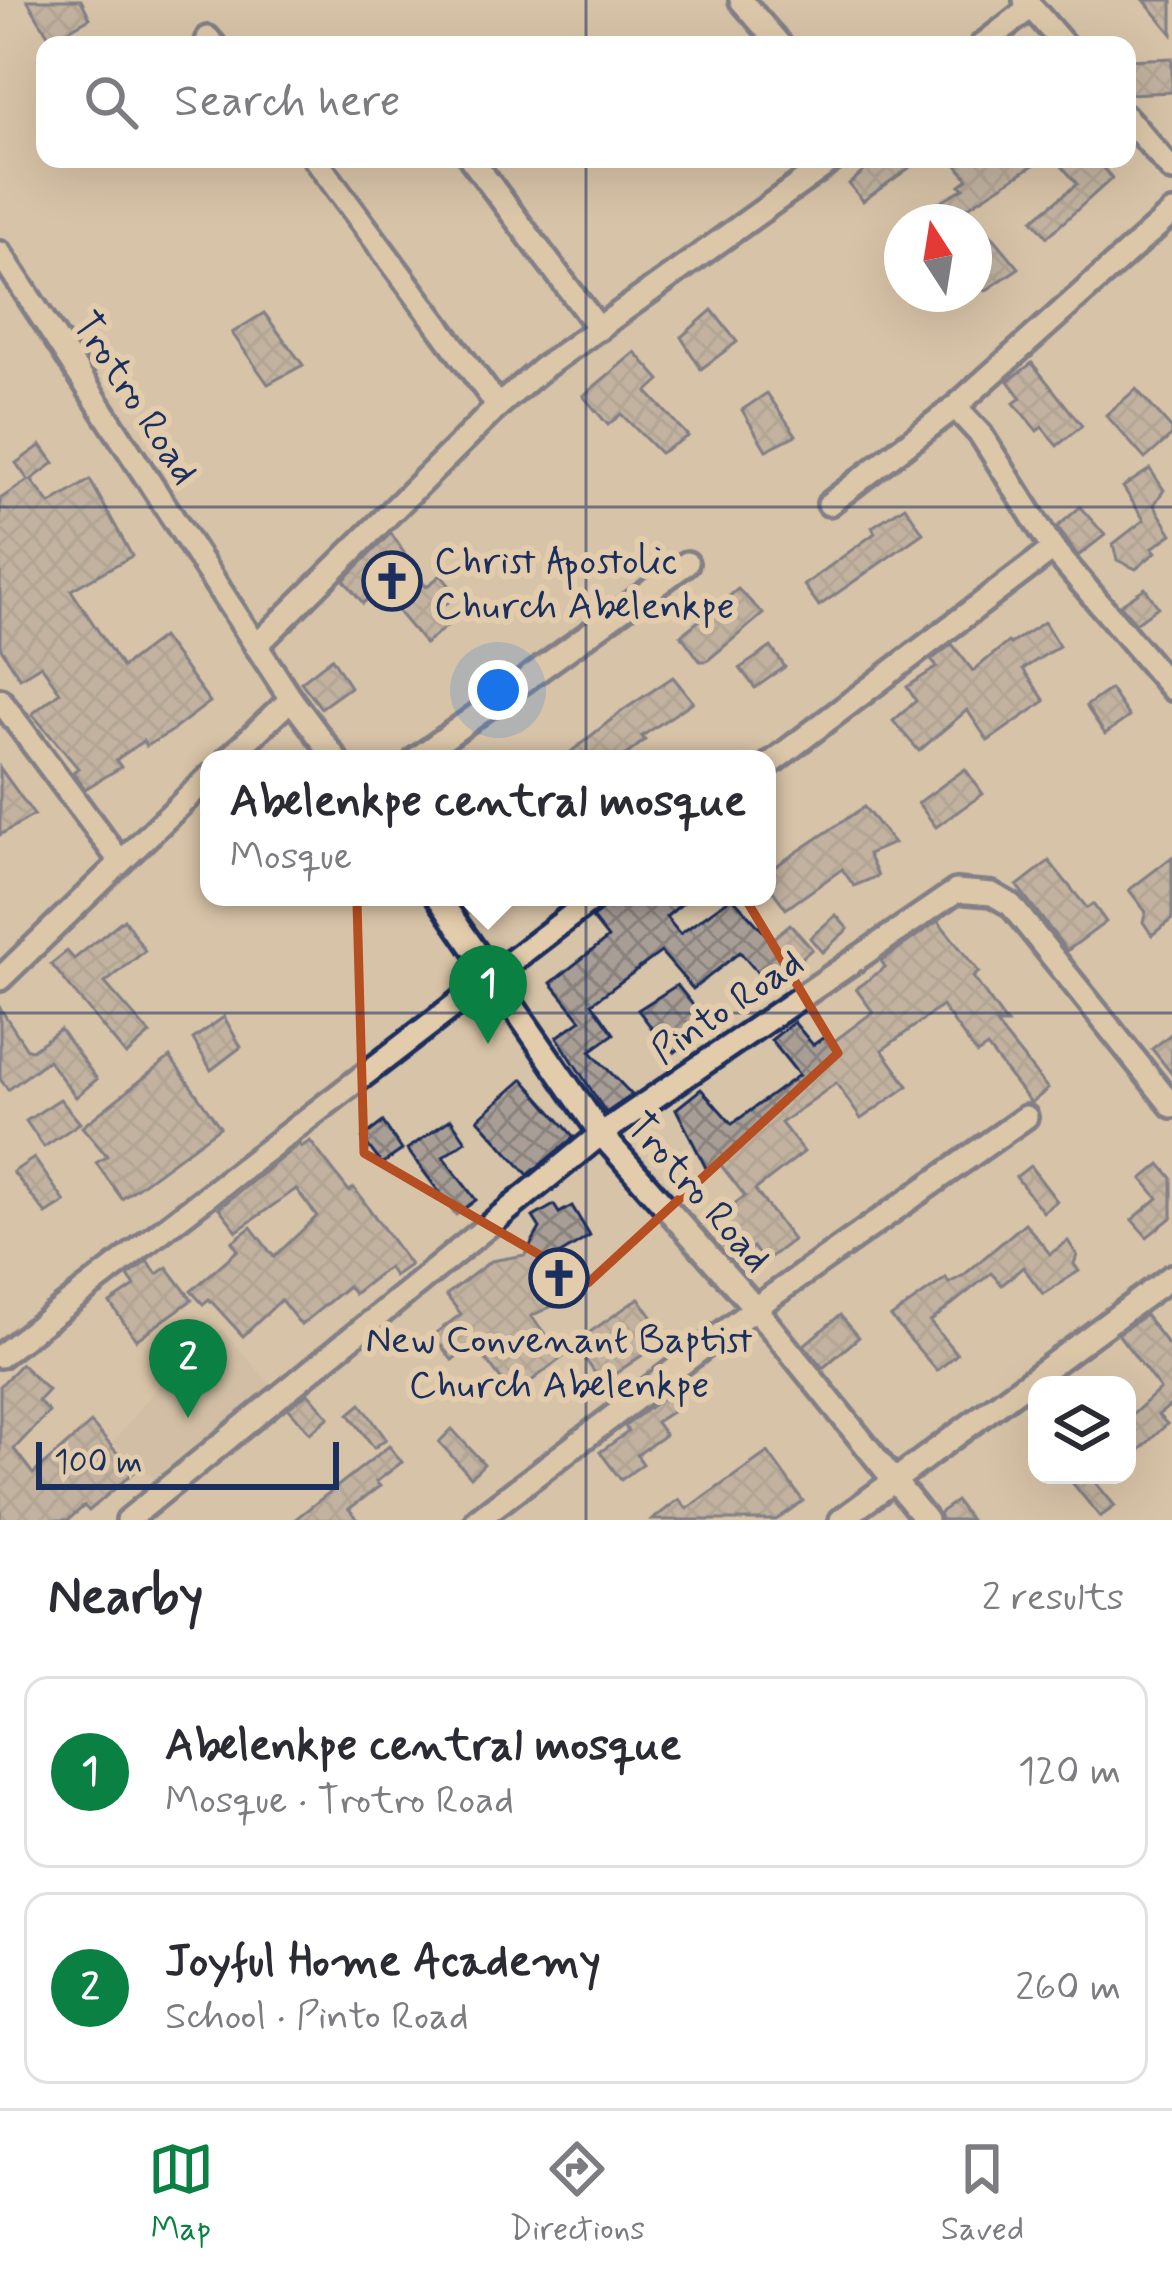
<!DOCTYPE html>
<meta charset="utf-8">
<style>
body{margin:0;font-family:Mynerve,sans-serif;background:#f7f7f7;color:#2b2b33}
.controls{position:absolute;right:36px;bottom:36px;display:grid;overflow:hidden;border-radius:24px;box-shadow:0 12px 48px #0002}
.controls button{width:108px;height:108px;display:grid;place-items:center;padding:0;border:0;border-bottom:3px solid #e1e1e2;background:#fff;color:#2b2b33;font:60px sans-serif}
.compass{position:absolute;left:884px;top:204px;width:108px;height:108px;border-radius:50%;background:#fff;box-shadow:0 12px 48px #0002;rotate:348deg}
.scale{position:absolute;left:36px;bottom:30px;width:303px;box-sizing:border-box;padding-left:12px;border:6px solid #1b2f5e;border-top:0;font-size:33px;line-height:42px;white-space:nowrap;color:#1b2f5e;-webkit-text-stroke:9px #e3ccac;paint-order:stroke}
.you{position:absolute;left:498px;top:690px;width:42px;height:42px;margin:-30px;border:9px solid #fff;border-radius:50%;background:#1a73e8;box-shadow:0 0 0 18px #1a73e833}
.badge{display:grid;place-items:center;width:78px;height:78px;border-radius:50%;background:#0b8043;color:#fff;font-size:39px;font-weight:700}
.pin{position:absolute;translate:-50% -99px;filter:drop-shadow(0 3px 6px #0008)}
.pin::after{content:'';position:absolute;top:63px;width:42px;height:36px;background:inherit;clip-path:polygon(0 0,100% 0,50% 100%)}
.popup{position:absolute;left:200px;top:750px;width:576px;height:156px;box-sizing:border-box;display:grid;place-content:center;border-radius:24px;background:#fff;filter:drop-shadow(0 3px 9px #0005);font-size:39px;white-space:nowrap;color:#7c7c81}
.popup b{font-size:45px;color:#2b2b33}
.popup::after{content:'';position:absolute;left:50%;top:100%;margin-left:-24px;border:24px solid transparent;border-top-color:#fff}
.list{margin:0;padding:0;list-style:none}
h2{display:flex;justify-content:space-between;align-items:center;height:156px;margin:0;padding:0 48px;font-size:51px}
h2 small{font-size:39px;font-weight:400;color:#7c7c81}
.list li{display:grid;grid-template-columns:78px 1fr auto;gap:36px;align-items:center;box-sizing:border-box;height:192px;margin:0 24px 24px;padding:0 24px;border:3px solid #e1e1e2;border-radius:24px}
.list b{display:block;font-size:45px;white-space:nowrap}
.list p{margin:0;font-size:39px;white-space:nowrap;color:#7c7c81}
.list em{font-size:39px;font-style:normal;color:#7c7c81}
.icon{flex:none;width:66px;height:66px;fill:none;stroke:currentColor;stroke-width:2;stroke-linecap:round;stroke-linejoin:round}
.map{position:relative;flex:none;width:1172px;height:1520px;overflow:hidden}
.search{position:absolute;background:#fff;box-shadow:0 12px 48px #0002;left:36px;right:36px;top:36px;height:132px;display:flex;align-items:center;gap:30px;box-sizing:border-box;padding:0 42px;border-radius:24px;color:#7c7c81;font-size:45px}
.sheet{height:588px;background:#fff}
nav{display:flex;justify-content:space-around;align-items:center;box-sizing:border-box;height:168px;border-top:3px solid #e1e1e2;background:#fff;font-size:33px;color:#7c7c81}
nav a{display:grid;justify-items:center;gap:6px}
nav .on{color:#0b8043}
.map>svg:first-child{display:block}
.built{fill:#c9b8a2}
.building{fill:url(#building-cross-hatch);stroke:#1b2f5e;stroke-width:3}
.lines{fill:none;stroke-linecap:round;stroke-linejoin:round}
.minor-casing{stroke:#1b2f5e;stroke-width:30}
.minor{stroke:#e3ccac;stroke-width:21}
.marked{fill:none;stroke:#b54e20;stroke-width:9;stroke-linejoin:round}
.grid{fill:none;stroke:#1b2f5e;stroke-width:3;stroke-opacity:0.55}
.labels{text-anchor:middle;stroke-width:12;stroke-linejoin:round;paint-order:stroke}
.street-label{font-size:39px;fill:#1b2f5e;stroke:#e3ccac}
.poi-label{font-size:39px;fill:#1b2f5e;stroke:#e3ccac;text-anchor:start}
</style>
<div class="map">
<svg width="1172" height="1520" viewBox="0 0 1172 1520">
<defs>
<pattern id="building-cross-hatch" width="8" height="8" patternUnits="userSpaceOnUse" patternTransform="scale(3)"><rect width="8" height="8" fill="#a89e95"/><path d="M0 0l8 8M0 8l8-8" fill="none" stroke="#88817d"/></pattern>
</defs>
<rect width="100%" height="100%" fill="#d7c3a7"/>
<filter id="ink" filterUnits="userSpaceOnUse"><feTurbulence type="fractalNoise" baseFrequency=".00833" numOctaves="2"/><feDisplacementMap in="SourceGraphic" scale="24" xChannelSelector="R" yChannelSelector="G"/><feConvolveMatrix kernelMatrix="1 2 1 2 8 2 1 2 1" color-interpolation-filters="sRGB"/></filter>
<g filter="url(#ink)">
<polygon class="built" points="222,1330 279,1394 156,1481 113,1443 168,1373"/>
<g class="building">
<polygon points="27,0 81,0 90,18 51,40"/>
<polygon points="1144,0 1172,0 1172,34"/>
<polygon points="1172,58 1172,92 1128,94 1127,60"/>
<polygon points="878,159 900,159 909,168 863,201 849,184"/>
<polygon points="952,159 1043,159 968,207 1019,268 985,291 974,279 974,222 903,222 964,188 960,185 968,179"/>
<polygon points="1056,159 1096,159 1112,178 1047,237 1033,220 1077,184"/>
<polygon points="712,310 737,342 701,369 681,337"/>
<polygon points="264,313 303,365 268,384 232,333"/>
<polygon points="635,352 660,380 647,392 688,436 660,453 621,414 608,425 583,396"/>
<polygon points="1032,363 1082,426 1057,446 1042,427 1037,431 1014,403 1021,398 1008,381"/>
<polygon points="1136,389 1172,429 1172,435 1145,459 1106,415"/>
<polygon points="767,393 796,435 766,450 742,410"/>
<polygon points="41,445 54,463 31,480 50,504 90,480 132,556 71,590 122,667 162,637 210,702 169,733 146,746 143,741 116,760 121,767 85,789 73,772 78,768 32,714 60,692 41,665 20,678 0,647 0,499 28,480 16,463"/>
<polygon points="1150,469 1164,490 1154,505 1172,534 1152,548 1156,552 1136,569 1117,560 1113,544 1144,520 1123,487"/>
<polygon points="905,506 923,533 819,606 804,585 875,533 872,527"/>
<polygon points="1080,507 1105,535 1078,556 1057,527"/>
<polygon points="391,533 426,587 441,575 457,595 437,611 448,625 425,644 379,589 363,603 344,580"/>
<polygon points="1145,588 1158,607 1136,623 1120,605"/>
<polygon points="738,589 763,614 707,661 700,661 681,635"/>
<polygon points="1044,622 1059,646 1023,669 1045,701 988,741 967,710 919,751 893,721 916,701 907,687 937,667 931,660 952,644 973,671 1008,642 1010,644"/>
<polygon points="771,647 785,667 755,688 740,668"/>
<polygon points="332,658 350,687 321,708 301,682"/>
<polygon points="673,677 693,702 642,736 645,740 621,759 562,759 622,711"/>
<polygon points="1110,689 1129,717 1105,734 1086,706"/>
<polygon points="0,768 34,815 0,835"/>
<polygon points="965,769 983,794 936,827 918,803"/>
<polygon points="864,807 894,843 868,854 878,876 854,886 842,869 786,909 767,883 767,872"/>
<polygon points="1172,857 1172,919 1152,935 1143,922 1146,912 1129,890"/>
<polygon points="1049,861 1087,908 1093,904 1106,922 1067,951 1017,886"/>
<polygon points="627,897 690,897 666,917 680,934 732,897 771,940 790,924 812,949 769,986 740,952 693,989 661,952 592,1003 614,1034 590,1051 632,1095 606,1113 557,1037 581,1020 551,983 608,938 592,918 608,904 611,908"/>
<polygon points="836,915 848,929 822,952 810,938"/>
<polygon points="124,919 145,951 105,983 150,1034 126,1055 51,964 67,951 74,959"/>
<polygon points="938,921 979,972 973,977 1007,1024 996,1024 1048,1089 1031,1103 987,1047 977,1054 942,1006 882,1050 908,1086 861,1119 836,1083 781,1123 804,1152 755,1190 793,1240 764,1262 753,1247 735,1261 707,1224 745,1196 720,1164 708,1172 676,1109 701,1089 732,1124 799,1075 771,1040 794,1022 813,1045 824,1037 833,1042 873,1012 856,989 885,967 881,961"/>
<polygon points="677,985 709,1025 675,1052 672,1048 669,1051 638,1010"/>
<polygon points="0,1008 27,1049 32,1050 60,1029 97,1079 76,1097 48,1060 8,1090 0,1079"/>
<polygon points="224,1017 241,1047 211,1070 193,1039"/>
<polygon points="1172,1033 1172,1074 1152,1049"/>
<polygon points="170,1057 220,1127 122,1199 96,1163 107,1156 82,1127"/>
<polygon points="523,1079 574,1137 528,1175 478,1119"/>
<polygon points="60,1099 80,1123 44,1147 26,1121"/>
<polygon points="451,1119 466,1141 443,1157 476,1200 456,1215 407,1149"/>
<polygon points="383,1122 402,1150 382,1164 362,1138"/>
<polygon points="310,1141 349,1191 354,1188 410,1265 394,1276 388,1267 354,1294 348,1286 301,1325 281,1300 243,1336 209,1299 203,1304 191,1291 238,1250 232,1242 251,1227 274,1257 317,1216 296,1189 237,1231 219,1208 299,1144 301,1147"/>
<polygon points="34,1158 65,1202 46,1214 13,1172"/>
<polygon points="1160,1164 1172,1178 1172,1217 1147,1237 1132,1220 1158,1198 1142,1179"/>
<polygon points="1030,1166 1057,1201 1043,1212 1016,1177"/>
<polygon points="554,1205 559,1213 572,1206 590,1236 552,1259 574,1285 565,1300 531,1316 563,1357 513,1395 473,1343 452,1360 433,1335 461,1314 446,1295 491,1261 525,1255 540,1228 533,1217"/>
<polygon points="1025,1223 1050,1254 1068,1241 1077,1255 1074,1264 1079,1271 1043,1294 1023,1267 1002,1285 991,1273 930,1322 957,1354 937,1371 891,1317 946,1278 949,1283 964,1275"/>
<polygon points="147,1261 157,1274 167,1267 192,1300 136,1340 110,1303 135,1286 128,1276"/>
<polygon points="639,1298 667,1338 602,1383 574,1343"/>
<polygon points="840,1315 859,1337 823,1368 804,1345"/>
<polygon points="1145,1315 1172,1350 1172,1404 1158,1415 1167,1424 1127,1462 1127,1420 1160,1389 1118,1334"/>
<polygon points="21,1364 48,1390 38,1401 49,1412 14,1449 33,1474 91,1423 134,1472 89,1511 84,1506 68,1520 0,1520 0,1386"/>
<polygon points="671,1391 681,1406 656,1422 665,1435 637,1455 643,1464 621,1480 600,1452 628,1432 625,1426"/>
<polygon points="308,1393 329,1417 310,1433 288,1408"/>
<polygon points="361,1404 386,1439 374,1448 349,1414"/>
<polygon points="452,1429 484,1464 471,1477 439,1442"/>
<polygon points="389,1446 402,1462 376,1482 380,1486 349,1509 358,1520 294,1520"/>
<polygon points="768,1452 803,1501 776,1520 652,1520 679,1499 687,1509"/>
<polygon points="1066,1475 1089,1475 1115,1506 1100,1517"/>
<polygon points="956,1501 970,1520 941,1520 939,1513"/>
</g>
<g class="lines">
<defs>
<g id="minor">
<polyline points="741,0 780,45"/>
<polyline points="1025,0 1064,45"/>
<polyline points="208,38 214,45"/>
<polyline points="982,45 1031,7"/>
<polyline points="1127,118 1172,170"/>
<polyline points="315,159 498,406"/>
<polyline points="471,159 599,329"/>
<polyline points="0,253 291,699 336,759"/>
<polyline points="955,407 981,435 1053,549 1172,689"/>
<polyline points="829,504 955,407 1172,213"/>
<polyline points="256,646 498,406 543,368 834,159"/>
<polyline points="0,700 120,861"/>
<polyline points="228,759 291,699"/>
<polyline points="416,759 687,563"/>
<polyline points="767,766 1053,549"/>
<polyline points="438,897 601,1134 755,1308 926,1520"/>
<polyline points="0,979 209,777"/>
<polyline points="0,1356 595,897"/>
<polyline points="128,1520 601,1134 956,891 992,894 1011,905 1172,1106"/>
<polyline points="477,1520 755,1308 1026,1117"/>
<polyline points="841,1520 1172,1276"/>
</g>
</defs>
<use href="#minor" class="minor-casing"/>
<use href="#minor" class="minor"/>
</g>
</g>
<path d="M0 0H1172V1520H0ZM688 803 838 1053 588 1283 364 1153 356 867Z" fill="#d7c3a7" fill-opacity=".55" fill-rule="evenodd"/>
<path class="marked" d="M688 803 838 1053 588 1283 364 1153 356 867Z"/>
<path class="grid" d="M586 0V45M586 159V1520M0 507H1172M0 1013H1172"/>
<defs>
<symbol id="church-ring" viewBox="-11 -11 22 22"><circle r="9.5" fill="#e3ccac" stroke="#1b2f5e" stroke-width="1.5"/><path d="M-1.2-6h2.4v3.5h3.3v2.4h-3.3V6h-2.4V-.1h-3.3v-2.4h3.3Z" fill="#1b2f5e"/></symbol>
</defs>
<g fill-rule="evenodd">
<use href="#church-ring" x="359" y="548" width="66" height="66"/>
<use href="#church-ring" x="526" y="1245" width="66" height="66"/>
</g>
<g class="labels">
<g class="street-label">
<text transform="translate(137 397) rotate(57)" y="14">Trotro Road</text>
<text transform="translate(726 1005) rotate(-34)" y="14">Pinto Road</text>
<text transform="translate(700 1191) rotate(49)" y="14">Trotro Road</text>
</g>
<g class="poi-label">
<text x="434" y="573">Christ Apostolic<tspan x="434" dy="45">Church Abelenkpe</tspan></text>
<text x="559" y="1352" text-anchor="middle">New Convenant Baptist<tspan x="559" dy="45">Church Abelenkpe</tspan></text>
</g>
</g>
</svg>
<div class="controls">
<button><svg class="icon" aria-label="layers" viewBox="0 0 24 24"><path d="M12 4l9 5-9 5-9-5zM3 14l9 5 9-5"/></svg></button>
</div>
<svg class="compass" viewBox="-18 -18 36 36"><path d="M0-13l5 13h-10z" fill="#e53935"/><path d="M0 13l5-13h-10z" fill="#7c7c81"/></svg>
<div class="scale">100 m</div>
<div class="you"></div>
<div class="pin badge" style="left:488px;top:1044px">1</div>
<div class="popup"><b>Abelenkpe central mosque</b>Mosque</div>
<div class="pin badge" style="left:188px;top:1418px">2</div>
<div class="search"><svg class="icon" aria-label="search" viewBox="0 0 24 24"><circle cx="10" cy="10" r="6"/><path d="M15 15l6 6"/></svg>Search here</div>
</div>
<section class="sheet">
<h2>Nearby<small>2 results</small></h2>
<ul class="list">
<li><span class="badge">1</span><div><b>Abelenkpe central mosque</b><p>Mosque · Trotro Road</p></div><em>120 m</em></li>
<li><span class="badge">2</span><div><b>Joyful Home Academy</b><p>School · Pinto Road</p></div><em>260 m</em></li>
</ul>
</section>
<nav>
<a class="on"><svg class="icon" aria-label="map" viewBox="0 0 24 24"><path d="M3 6l6-2 6 2 6-2v14l-6 2-6-2-6 2zM9 4v14M15 6v14"/></svg>Map</a>
<a><svg class="icon" aria-label="directions" viewBox="0 0 24 24"><path d="M12 3l9 9-9 9-9-9zM9 14v-3h6M13 9l2 2-2 2"/></svg>Directions</a>
<a><svg class="icon" aria-label="saved" viewBox="0 0 24 24"><path d="M7 4h10v16l-5-4-5 4z"/></svg>Saved</a>
</nav>
